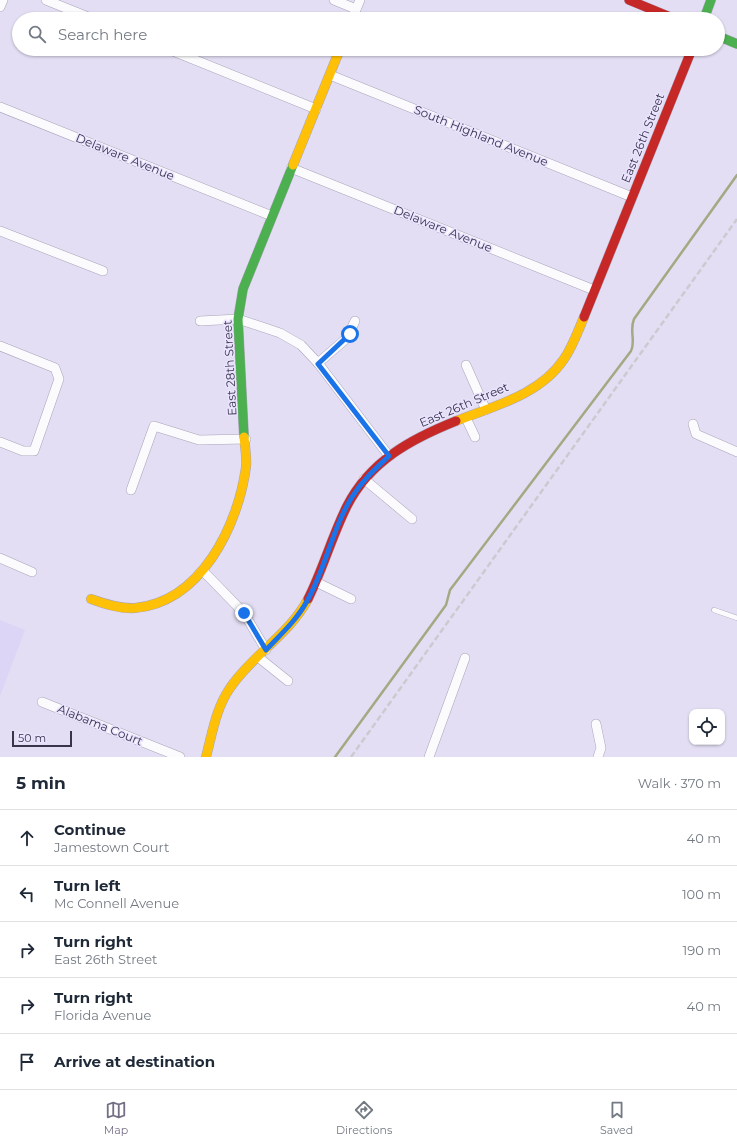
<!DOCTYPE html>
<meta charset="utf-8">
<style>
body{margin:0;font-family:Montserrat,sans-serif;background:#f6f6f7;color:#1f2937}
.controls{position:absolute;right:12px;bottom:12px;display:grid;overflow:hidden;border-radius:8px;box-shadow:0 1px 3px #0004}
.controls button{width:36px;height:36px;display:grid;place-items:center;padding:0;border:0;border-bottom:1px solid #e0e1e3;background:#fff;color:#1f2937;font:20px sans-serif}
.scale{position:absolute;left:12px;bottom:10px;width:60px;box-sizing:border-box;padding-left:4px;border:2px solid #3a334c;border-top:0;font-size:11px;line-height:14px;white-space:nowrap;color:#3a334c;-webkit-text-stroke:3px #eae4ff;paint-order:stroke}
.stop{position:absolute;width:12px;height:12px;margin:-9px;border:3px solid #1a73e8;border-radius:50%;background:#fff}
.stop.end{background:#1a73e8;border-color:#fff;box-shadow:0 1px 4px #0008}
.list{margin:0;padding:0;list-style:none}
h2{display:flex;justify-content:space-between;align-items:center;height:52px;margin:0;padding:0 16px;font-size:17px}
h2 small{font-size:13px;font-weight:400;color:#747a83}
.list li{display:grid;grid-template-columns:26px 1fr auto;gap:12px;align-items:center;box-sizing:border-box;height:56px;padding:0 16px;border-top:1px solid #e0e1e3}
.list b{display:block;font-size:15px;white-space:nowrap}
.list p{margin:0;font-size:13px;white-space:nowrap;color:#747a83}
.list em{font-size:13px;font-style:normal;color:#747a83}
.icon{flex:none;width:22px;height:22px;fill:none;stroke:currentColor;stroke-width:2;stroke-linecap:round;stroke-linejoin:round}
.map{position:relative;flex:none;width:737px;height:757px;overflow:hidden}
.search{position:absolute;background:#fff;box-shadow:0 1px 3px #0004;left:12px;right:12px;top:12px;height:44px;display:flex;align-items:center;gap:10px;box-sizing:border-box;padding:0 14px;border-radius:22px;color:#747a83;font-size:15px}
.sheet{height:332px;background:#fff}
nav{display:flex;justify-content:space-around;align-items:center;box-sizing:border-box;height:56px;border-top:1px solid #e0e1e3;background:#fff;font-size:11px;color:#747a83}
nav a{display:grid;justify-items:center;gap:2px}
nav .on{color:#756f86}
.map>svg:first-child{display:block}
.built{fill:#ddd5f6}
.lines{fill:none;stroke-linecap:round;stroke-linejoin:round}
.stream{stroke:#a3a982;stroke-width:2.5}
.lane-casing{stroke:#aaa4b9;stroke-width:5.5}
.street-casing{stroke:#aaa4b9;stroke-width:10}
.fast-casing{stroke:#aaa4b9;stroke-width:10}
.slow-casing{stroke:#aaa4b9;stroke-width:10}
.jam-casing{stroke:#aaa4b9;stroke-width:10}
.lane{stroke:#fbfafd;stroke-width:4.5}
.street{stroke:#fbfafd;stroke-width:9}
.fast{stroke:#4caf50;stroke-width:9}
.slow{stroke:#ffc107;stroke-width:9}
.jam{stroke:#c62828;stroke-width:9}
.rail{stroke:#cccad0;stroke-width:2.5;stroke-dasharray:6 3;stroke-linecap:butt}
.route{stroke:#1a73e8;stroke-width:5}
.labels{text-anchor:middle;stroke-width:3;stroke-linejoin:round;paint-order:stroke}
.street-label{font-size:12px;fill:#3a334c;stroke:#eae4ff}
</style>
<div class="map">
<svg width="737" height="757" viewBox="0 0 737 757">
<rect width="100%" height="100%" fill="#e3def3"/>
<polygon class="built" points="0,620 25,630 0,696"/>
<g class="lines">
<path class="stream" d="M335 757 446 605 450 590 631 351C636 341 629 331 634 319L737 175"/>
<defs>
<polyline id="lane" points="714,610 737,618"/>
<g id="street">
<polyline points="46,0 93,19"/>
<polyline points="334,0 356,9"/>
<polyline points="0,7 3,0"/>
<polyline points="352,19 360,0"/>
<polyline points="168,49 316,109"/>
<polyline points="330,75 632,197"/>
<polyline points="0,107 272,216"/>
<polyline points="291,168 594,290"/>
<polyline points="0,231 103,271"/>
<polyline points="200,321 238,319 280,333 301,345 318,363 389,456"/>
<polyline points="0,346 55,368 59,379 34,451 23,451 0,442"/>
<polyline points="318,363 347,338 355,321"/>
<polyline points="466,365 486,410"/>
<polyline points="466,418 475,437"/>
<polyline points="693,424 696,434 737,452"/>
<polyline points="364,479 412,519"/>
<polyline points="131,490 154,426 199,440 246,439"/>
<polyline points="0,558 32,572"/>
<polyline points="203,571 244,613 266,650"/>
<polyline points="316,582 351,599"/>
<polyline points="258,657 288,681"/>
<polyline points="42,702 180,757"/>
<polyline points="596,724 601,748 598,757"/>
<polyline points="429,757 465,658"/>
</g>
<g id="fast">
<polyline points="704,19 711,0"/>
<polyline points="718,36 737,44"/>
<polyline points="244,437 238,319 243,289 293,165"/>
</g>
<g id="slow">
<polyline points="293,165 340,49"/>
<path d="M456 421C494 406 540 395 564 359 573 346 578 331 584 317"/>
<path d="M91 599C105 604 120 609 135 608 201 602 238 526 246 467 247 458 245 447 244 437"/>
<path d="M206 757C212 734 216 708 230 688 252 655 289 635 308 599"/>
</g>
<g id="jam">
<polyline points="629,0 675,19"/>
<polyline points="584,317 692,49"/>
<path d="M308 599C323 569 332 536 347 506 370 461 411 439 456 421"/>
</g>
</defs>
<use href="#lane" class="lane-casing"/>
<use href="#street" class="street-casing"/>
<use href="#fast" class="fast-casing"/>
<use href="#slow" class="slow-casing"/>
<use href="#jam" class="jam-casing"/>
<use href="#lane" class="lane"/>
<use href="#street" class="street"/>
<use href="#fast" class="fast"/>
<use href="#slow" class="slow"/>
<use href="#jam" class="jam"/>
<polyline class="rail" points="351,757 737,219"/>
</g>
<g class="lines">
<path class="route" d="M244 613 266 650C280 635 297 620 307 601 326 568 332 529 352 497 362 481 375 469 389 456L318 364 350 334"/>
</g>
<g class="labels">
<g class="street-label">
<text transform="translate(481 136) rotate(22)" y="4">South Highland Avenue</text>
<text transform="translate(643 138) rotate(-68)" y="4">East 26th Street</text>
<text transform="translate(125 157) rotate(22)" y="4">Delaware Avenue</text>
<text transform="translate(443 229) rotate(22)" y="4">Delaware Avenue</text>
<text transform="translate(230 368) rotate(-93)" y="4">East 28th Street</text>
<text transform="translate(464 405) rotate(-23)" y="4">East 26th Street</text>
<text transform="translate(100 725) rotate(22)" y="4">Alabama Court</text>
</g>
</g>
</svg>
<div class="controls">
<button><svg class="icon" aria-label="locate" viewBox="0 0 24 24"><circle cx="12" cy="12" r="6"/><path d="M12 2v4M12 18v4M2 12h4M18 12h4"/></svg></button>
</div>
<div class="scale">50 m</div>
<div class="stop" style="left:350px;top:334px"></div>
<div class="stop end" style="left:244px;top:613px"></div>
<div class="search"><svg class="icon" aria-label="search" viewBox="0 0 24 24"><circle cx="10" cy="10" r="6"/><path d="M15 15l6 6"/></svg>Search here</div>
</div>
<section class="sheet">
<h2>5 min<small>Walk · 370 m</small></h2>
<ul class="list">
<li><svg class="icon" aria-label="ahead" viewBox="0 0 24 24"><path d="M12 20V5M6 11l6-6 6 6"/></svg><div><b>Continue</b><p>Jamestown Court</p></div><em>40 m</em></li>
<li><svg class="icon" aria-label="left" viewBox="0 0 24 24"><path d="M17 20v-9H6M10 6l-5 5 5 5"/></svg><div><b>Turn left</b><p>Mc Connell Avenue</p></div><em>100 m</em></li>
<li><svg class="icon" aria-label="right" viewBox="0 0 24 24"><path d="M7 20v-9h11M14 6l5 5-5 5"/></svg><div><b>Turn right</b><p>East 26th Street</p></div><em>190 m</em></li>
<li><svg class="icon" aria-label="right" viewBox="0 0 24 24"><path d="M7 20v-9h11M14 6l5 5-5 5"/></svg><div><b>Turn right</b><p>Florida Avenue</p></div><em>40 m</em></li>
<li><svg class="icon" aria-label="arrive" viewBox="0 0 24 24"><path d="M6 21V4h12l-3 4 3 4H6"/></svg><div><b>Arrive at destination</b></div></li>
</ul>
</section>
<nav>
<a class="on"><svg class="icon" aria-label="map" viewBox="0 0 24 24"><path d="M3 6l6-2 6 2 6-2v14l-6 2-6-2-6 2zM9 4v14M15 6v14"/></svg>Map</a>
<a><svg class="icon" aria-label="directions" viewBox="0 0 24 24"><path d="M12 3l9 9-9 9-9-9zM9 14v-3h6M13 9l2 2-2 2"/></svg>Directions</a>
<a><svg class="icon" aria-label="saved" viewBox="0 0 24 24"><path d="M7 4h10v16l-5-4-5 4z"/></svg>Saved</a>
</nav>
